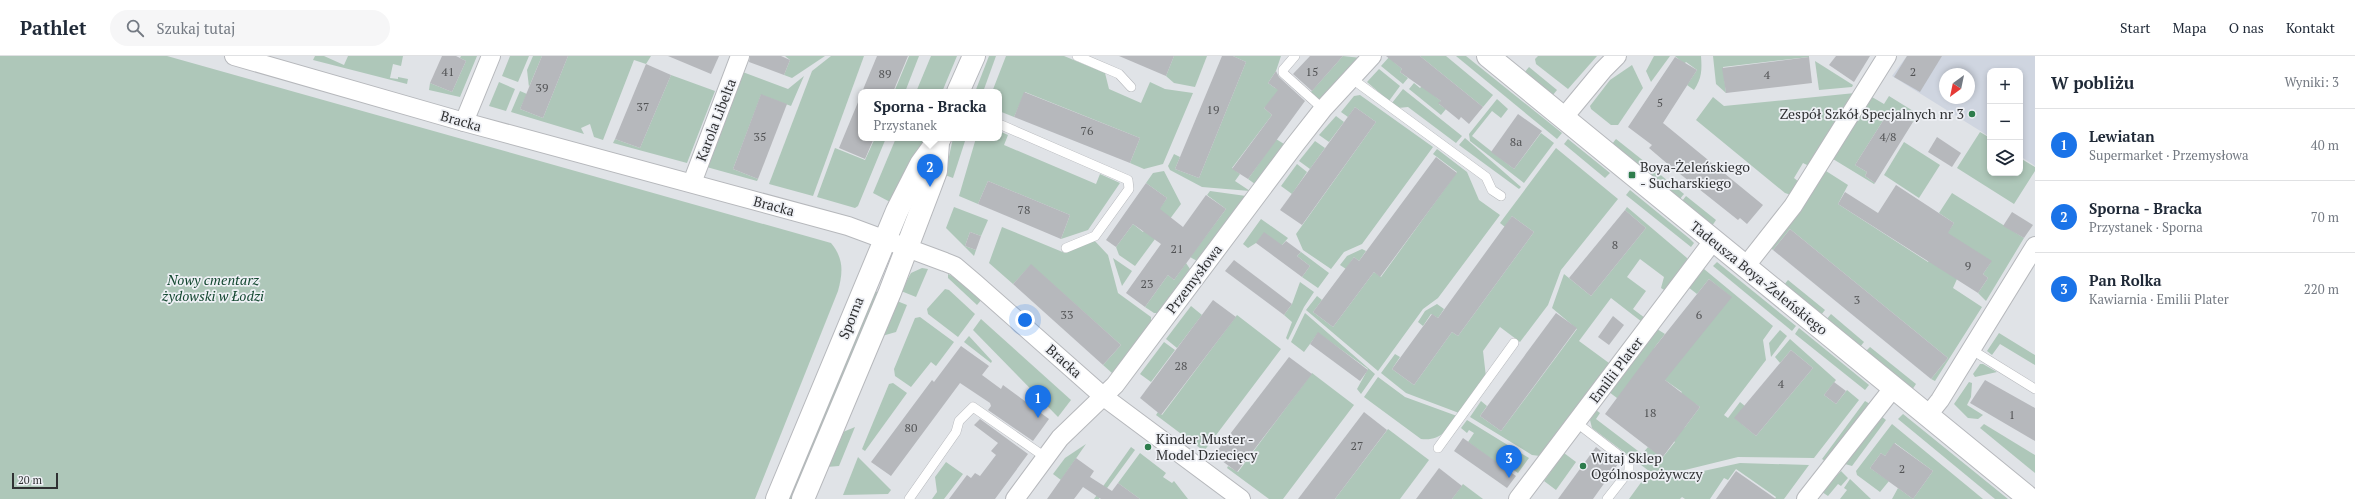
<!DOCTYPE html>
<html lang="pl">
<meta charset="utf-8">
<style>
body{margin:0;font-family:"PT Serif",serif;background:#f6f6f7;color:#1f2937}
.controls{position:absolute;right:12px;top:12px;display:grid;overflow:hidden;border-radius:8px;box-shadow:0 2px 6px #0003}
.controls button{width:36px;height:36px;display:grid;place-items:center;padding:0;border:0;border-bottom:1px solid #e0e1e3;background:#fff;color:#1f2937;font:20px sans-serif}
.compass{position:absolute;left:1939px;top:12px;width:36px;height:36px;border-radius:50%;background:#fff;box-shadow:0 2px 6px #0003;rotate:213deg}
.scale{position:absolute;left:12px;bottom:10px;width:46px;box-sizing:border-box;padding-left:4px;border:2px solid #303133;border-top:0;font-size:11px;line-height:14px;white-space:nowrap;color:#303133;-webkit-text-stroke:3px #eef0f5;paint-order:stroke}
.you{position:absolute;left:1025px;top:264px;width:14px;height:14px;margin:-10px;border:3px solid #fff;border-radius:50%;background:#1a73e8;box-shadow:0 0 0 6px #1a73e833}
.badge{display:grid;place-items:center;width:26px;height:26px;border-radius:50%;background:#1a73e8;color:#fff;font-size:13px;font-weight:700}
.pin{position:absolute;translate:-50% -33px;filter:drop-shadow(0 1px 2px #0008)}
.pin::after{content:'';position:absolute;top:21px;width:14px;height:12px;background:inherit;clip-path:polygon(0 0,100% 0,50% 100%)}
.popup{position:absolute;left:858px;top:33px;width:144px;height:52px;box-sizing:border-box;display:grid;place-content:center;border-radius:8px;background:#fff;filter:drop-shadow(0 1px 3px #0005);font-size:13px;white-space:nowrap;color:#747a83}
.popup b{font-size:15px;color:#1f2937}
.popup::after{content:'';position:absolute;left:50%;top:100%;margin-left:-8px;border:8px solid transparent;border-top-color:#fff}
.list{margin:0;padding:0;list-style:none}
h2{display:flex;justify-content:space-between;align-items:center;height:52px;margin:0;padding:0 16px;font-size:17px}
h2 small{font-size:13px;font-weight:400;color:#747a83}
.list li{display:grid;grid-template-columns:26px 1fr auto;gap:12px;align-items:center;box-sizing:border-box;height:72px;padding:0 16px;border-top:1px solid #e0e1e3}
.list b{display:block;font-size:15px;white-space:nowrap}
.list p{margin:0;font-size:13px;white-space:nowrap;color:#747a83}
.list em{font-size:13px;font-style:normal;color:#747a83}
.icon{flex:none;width:22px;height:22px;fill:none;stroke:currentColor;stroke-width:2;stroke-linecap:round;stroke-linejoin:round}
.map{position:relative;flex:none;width:2035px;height:443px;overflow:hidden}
header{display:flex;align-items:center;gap:24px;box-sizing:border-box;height:56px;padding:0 20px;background:#fff;border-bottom:1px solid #e0e1e3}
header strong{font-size:19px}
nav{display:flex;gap:22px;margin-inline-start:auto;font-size:14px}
.search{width:280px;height:36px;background:#f6f6f7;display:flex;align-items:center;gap:10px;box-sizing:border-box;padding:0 14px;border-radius:22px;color:#747a83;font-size:15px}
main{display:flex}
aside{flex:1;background:#fff}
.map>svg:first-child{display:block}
.built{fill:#cfd5e0;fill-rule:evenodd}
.green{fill:#aec7b9}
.building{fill:#b6b8bc}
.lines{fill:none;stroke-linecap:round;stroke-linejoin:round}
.service-casing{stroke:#b6b8bc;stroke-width:10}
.minor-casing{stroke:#b6b8bc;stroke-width:20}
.tertiary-casing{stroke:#b6b8bc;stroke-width:24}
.service{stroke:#fff;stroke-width:9}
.minor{stroke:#fff;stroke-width:18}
.tertiary{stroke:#fff;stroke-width:22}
.poi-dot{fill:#2d7c4c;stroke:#eef0f5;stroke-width:1.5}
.labels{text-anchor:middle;stroke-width:3.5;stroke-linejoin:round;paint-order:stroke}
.number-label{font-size:12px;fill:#525355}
.poi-label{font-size:14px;fill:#303133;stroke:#eef0f5;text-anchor:start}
.street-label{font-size:14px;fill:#303133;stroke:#eef0f5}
.park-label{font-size:14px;font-style:italic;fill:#144831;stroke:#eef0f5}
</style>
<header>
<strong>Pathlet</strong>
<div class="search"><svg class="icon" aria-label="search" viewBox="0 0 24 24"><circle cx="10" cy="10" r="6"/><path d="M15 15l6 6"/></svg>Szukaj tutaj</div>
<nav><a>Start</a><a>Mapa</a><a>O nas</a><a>Kontakt</a></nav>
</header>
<main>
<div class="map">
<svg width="2035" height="443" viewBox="0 0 2035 443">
<rect width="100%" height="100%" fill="#e0e3e7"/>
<path class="built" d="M1907 0H2035V110L2020 100V15H1990V81L1892 20ZM1945 18H1969V42H1945Z"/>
<g class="green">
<path d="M0 0H167L831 187C844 203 843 216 838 235L755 443H0Z"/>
<polygon points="315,0 324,0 344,9 348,0 403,0 401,10 393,8 390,22 398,23 398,21 408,23 407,28 313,4"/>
<polygon points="461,0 477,0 460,41 429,34 430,27 452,36 466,5 460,2"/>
<polygon points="510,0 529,0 518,26 502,20"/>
<polygon points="533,0 542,0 529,31 527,14"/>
<polygon points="568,0 651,0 646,8 634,4 603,84 594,81 590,68 581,72 584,78 511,56 520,35 527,38 520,53 543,62"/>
<polygon points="785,0 825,0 792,22 784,19 790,4"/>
<polygon points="831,0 864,0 813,140 769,128 812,15"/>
<polygon points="909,0 919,0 905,36 894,36"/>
<polygon points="931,0 957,0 942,36 916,36"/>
<polygon points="989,0 996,0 983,36 975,36"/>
<polygon points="1006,0 1064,0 1105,17 1109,33 1141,47 1150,26 1165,33 1193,37 1163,108 1144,113 1130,107 1140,82 1025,36 1014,61 999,55 999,36 992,36"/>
<polygon points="1174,0 1207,0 1195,31 1174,27 1166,20"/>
<polygon points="1233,0 1281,0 1276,15 1268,27 1275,32 1288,35 1264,52 1272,59 1232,112 1240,118 1235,125 1250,135 1202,131 1170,114 1168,110 1174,98 1180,101 1175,113 1199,122 1246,6"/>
<polygon points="1343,0 1361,2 1320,46 1310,37"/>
<polygon points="1390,0 1398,0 1394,6 1402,13 1400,16 1408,22 1403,28 1381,10"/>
<polygon points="1420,0 1446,0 1493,39 1483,51"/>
<polygon points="1456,0 1466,0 1562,77 1557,83"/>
<polygon points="1538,0 1597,0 1568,33 1536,8 1535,3"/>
<polygon points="1654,0 1670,0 1651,26 1646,15"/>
<path d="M1675 0H1701C1702 14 1702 22 1694 34L1687 29 1697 14 1686 6 1684 8Z"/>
<polygon points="1713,0 1809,0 1809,1 1723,11 1726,37 1716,28"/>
<polygon points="1815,5 1853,29 1852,31 1819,34"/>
<polygon points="1632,9 1643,32 1618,69 1611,69 1591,53 1590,50 1610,24"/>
<polygon points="1529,11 1557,34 1552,40 1524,17"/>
<polygon points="1379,13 1400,30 1389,45 1367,26"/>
<polygon points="740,15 788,33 804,20 791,50 761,39 733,113 758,123 757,125 703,110"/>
<polygon points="671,19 715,35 687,107 613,87 615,83 640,92"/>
<polygon points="499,26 515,33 506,55 489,50"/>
<polygon points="1414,27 1420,32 1422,30 1441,45 1439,48 1446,53 1441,59 1409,33"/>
<polygon points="1403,33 1462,80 1456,87 1408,51 1398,52 1392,47"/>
<polygon points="1855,37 1809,110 1803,107 1794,122 1799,126 1791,139 1785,137 1696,64 1713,41 1724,50"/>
<polygon points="1360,39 1433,91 1362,188 1344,196 1331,213 1303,194 1296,178 1376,66 1355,51 1348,61 1341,56 1354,40"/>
<polygon points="1889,40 1918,58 1913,66 1891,52 1855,109 1867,116 1865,120 1875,127 1874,128 1833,103 1872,41 1884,48"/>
<polygon points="1497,43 1508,53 1501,62 1492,55 1472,80 1514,113 1541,77 1554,87 1524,127 1470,85 1469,78"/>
<polygon points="1336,60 1344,66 1329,86 1319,79"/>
<polygon points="999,75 1008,79 1004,89 1096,128 1100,118 1120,127 1088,174 1061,183 1070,159 988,125 978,148 959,140 976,82 999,82"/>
<polygon points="1980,76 1990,82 1990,117 2020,117 2020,102 2035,111 2035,115 2014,148 1957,112"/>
<polygon points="875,82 886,82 858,150 855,152 817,141 835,92 865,104"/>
<polygon points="896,82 926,82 892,147 873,137"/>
<polygon points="953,82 966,82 953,122 945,119"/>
<polygon points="1465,82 1521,131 1519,133 1459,89"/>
<polygon points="1276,83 1284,88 1255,128 1248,123"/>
<polygon points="1568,83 1610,117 1605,122 1564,88"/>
<polygon points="1616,83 1650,110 1646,116 1612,88"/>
<polygon points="1315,85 1325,92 1310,113 1299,105"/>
<polygon points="1904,86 1940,109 1919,142 1884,119"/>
<polygon points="1556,92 1618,143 1561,214 1548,249 1520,286 1500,271 1483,295 1486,321 1459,357 1406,337 1381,317 1395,298 1400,301 1392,313 1414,329 1452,276 1458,280 1534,176 1512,160 1505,171 1500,167"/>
<polygon points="1437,93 1467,116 1479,144 1500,159 1438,242 1423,253 1378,315 1306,254 1317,240 1322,244 1313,256 1333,271 1374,216 1381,221 1457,116 1433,98"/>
<polygon points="1297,108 1307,116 1292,138 1281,130"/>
<polygon points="1652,112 1684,138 1679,144 1647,117"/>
<polygon points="1164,115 1181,148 1135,210 1119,199 1116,191 1133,168 1143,176 1167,142 1146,127 1153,117"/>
<polygon points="1826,115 1848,129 1838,148 1928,206 1954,167 1939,157 1952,137 2024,182 1986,245 1978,237 1988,222 1983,218 1991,206 1957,223 1953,232 1982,251 1935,325 1931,323 1948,302 1790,173 1773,194 1770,191 1792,165"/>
<polygon points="1630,134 1690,183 1694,187 1691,191 1626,139"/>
<polygon points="1210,135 1246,140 1197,205 1190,201 1226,153 1207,139"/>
<polygon points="1686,140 1716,164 1712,170 1682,145"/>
<polygon points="954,151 988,164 981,180 970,176 965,190 976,194 974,200 946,172"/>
<polygon points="1627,151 1687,202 1688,205 1666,235 1661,232 1664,221 1640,203 1627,221 1646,235 1633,253 1645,262 1642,266 1611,242 1579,285 1609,307 1543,398 1540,400 1532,399 1470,361 1481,345 1487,350 1480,360 1501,375 1577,273 1552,252 1564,218 1591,240 1646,172 1625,154"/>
<polygon points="1261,163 1288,182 1282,189 1256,187 1248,192 1243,188"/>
<polygon points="1002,171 1065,197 1093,183 1108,199 1118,237 1151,261 1151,266 1112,317 1103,309 1121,289 1031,209 1013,228 989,207"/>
<polygon points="1362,193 1366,195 1359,205 1354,201 1346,213 1340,209 1347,200"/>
<polygon points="1301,196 1329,217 1318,232 1302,221 1310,210 1297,200"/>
<polygon points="1113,202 1132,215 1122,230"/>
<polygon points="1717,206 1796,270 1792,275 1713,210"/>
<polygon points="1186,207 1190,213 1157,257 1154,257 1145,251 1168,219 1174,224"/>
<polygon points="922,212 928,213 916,241 901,235 911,217"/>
<polygon points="1704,213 1773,270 1763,284 1766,304 1724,359 1728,362 1740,346 1745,350 1735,362 1756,380 1813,312 1791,294 1780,307 1775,301 1790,283 1836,324 1824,339 1836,348 1847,334 1859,344 1814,402 1738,401 1677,416 1649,415 1592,372 1590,364 1596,354 1600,357 1596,363 1642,398 1648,391 1663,401 1675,386 1670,382 1685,371 1700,351 1680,338 1682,336 1662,322 1617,342 1609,336 1657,273 1665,278 1654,292 1731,241 1709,223 1697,238 1688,231"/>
<polygon points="948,218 958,223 982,243 977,249 948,222"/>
<polygon points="1788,224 1825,254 1821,259 1784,229"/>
<polygon points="1300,226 1314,236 1304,251 1288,284 1286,282 1292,266 1284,259 1292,248"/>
<polygon points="945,233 949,234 975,258 958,281 928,258 927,253"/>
<polygon points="873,234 879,237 793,443 786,443"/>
<polygon points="897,245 907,249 896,276 882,280"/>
<polygon points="1437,248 1444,253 1438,262 1431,258 1423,270 1418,266 1425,255"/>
<polygon points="1191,250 1202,259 1177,292 1166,283"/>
<polygon points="1305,257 1375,318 1361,338 1357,333 1368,313 1318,277 1304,296 1291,286"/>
<polygon points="1831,258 1864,286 1860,291 1826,264"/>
<polygon points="1237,259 1281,293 1204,395 1156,359 1158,356 1162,359"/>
<polygon points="920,261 954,286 936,310 931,306 911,331 895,320 894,313 915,262"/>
<polygon points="981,263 1071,344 1058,361 973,274"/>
<polygon points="1799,272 1869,329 1865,334 1795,278"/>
<polygon points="1780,274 1787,280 1771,301 1769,287"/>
<polygon points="1999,277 2035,299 2035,309 2000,288 1992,299 1987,295"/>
<polygon points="969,280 992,305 991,307 964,286"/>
<polygon points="1164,286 1175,294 1151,326 1140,318"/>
<polygon points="1870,291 1916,328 1912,334 1865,296"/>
<polygon points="1980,308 1983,308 1997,316 1975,321 1973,318"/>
<polygon points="1312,317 1354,349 1283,443 1269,443 1227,412 1228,410 1238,416"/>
<path d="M1378 321 1405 341 1457 360C1446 375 1441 385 1421 383L1364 341Z"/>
<polygon points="1969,326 1972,327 1971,341 1967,349 1983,359 1978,363 1968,362 1954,348"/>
<polygon points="893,327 907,337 865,395 862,393 889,328"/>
<polygon points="1865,345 1870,348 1827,406 1822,403"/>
<polygon points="1903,358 2008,443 1995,443 1898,363"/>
<polygon points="1881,360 1886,364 1852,410 1845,408"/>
<polygon points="1467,364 1529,402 1518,417 1512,413 1509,416 1468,386 1474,377 1469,374 1467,377 1461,372"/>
<polygon points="1892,368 1983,443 1892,443 1898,432 1913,443 1933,415 1895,387 1885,400 1881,397 1870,412 1889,425 1880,436 1857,419 1856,415"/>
<polygon points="1984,368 2035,399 2035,417 1980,372"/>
<polygon points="855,371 839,410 827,411 843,376"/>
<polygon points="1388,373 1429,404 1400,443 1335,443"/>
<polygon points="1086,388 1061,424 1053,418 1065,402"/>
<polygon points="1131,391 1135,394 1099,443 1094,443"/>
<polygon points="1140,397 1166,417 1163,421 1172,427 1174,425 1188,443 1140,443 1118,427"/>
<polygon points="1564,397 1576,406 1556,434 1544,425"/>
<polygon points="858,401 891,434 888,438 843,439"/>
<polygon points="946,406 963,418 944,443 932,443 937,436 935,421"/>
<polygon points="1740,407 1809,409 1784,443 1775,443 1776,441 1736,413 1728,424 1724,422 1710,443 1685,443 1682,441 1680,443 1629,443 1645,421 1676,421"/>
<polygon points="1841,415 1848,422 1841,430 1838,428 1828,440 1822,436"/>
<polygon points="1850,423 1871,443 1840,443 1847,434 1844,432"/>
<polygon points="1463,428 1483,443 1452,443"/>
</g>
<g class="building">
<polygon points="442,0 456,0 466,5 452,36 430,27"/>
<polygon points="542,0 568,0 543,62 520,53"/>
<polygon points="668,0 719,0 711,18"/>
<polygon points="750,0 781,0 790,4 784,19 749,6"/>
<polygon points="877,0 908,0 893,36 862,36"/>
<polygon points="1119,0 1174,0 1166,20"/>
<polygon points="1222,0 1233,0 1246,6 1199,122 1175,113"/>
<polygon points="1310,0 1343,0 1312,35 1293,18"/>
<polygon points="1386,0 1420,0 1483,51 1469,68 1461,61 1459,64 1438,47 1441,45 1400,16 1402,13"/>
<polygon points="1836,0 1870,0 1854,26 1829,9"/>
<polygon points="1907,0 1942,0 1920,36 1894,21"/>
<polygon points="1675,1 1697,14 1663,67 1763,149 1747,168 1740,162 1738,164 1670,110 1649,92 1652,89 1628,71"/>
<polygon points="1809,1 1812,27 1726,37 1722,12"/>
<polygon points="646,8 671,19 640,92 615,83"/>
<polygon points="1276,15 1279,21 1305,45 1248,123 1232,113 1272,59 1264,52 1278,34 1268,27"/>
<polygon points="1024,36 1140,82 1130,107 1014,61"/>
<polygon points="761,38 787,48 758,123 733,113"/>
<polygon points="861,39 861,82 874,82 865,103 839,92"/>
<polygon points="1355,51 1376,66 1302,169 1280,154"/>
<polygon points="1891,52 1913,66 1875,127 1865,120 1867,116 1855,109"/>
<polygon points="1518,58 1542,75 1514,113 1491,96"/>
<polygon points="1937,81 1961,97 1952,111 1928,96"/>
<polygon points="1436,101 1457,117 1380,221 1374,216 1333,271 1313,256 1354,201 1359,205"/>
<polygon points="988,125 1070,159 1061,183 978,148"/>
<polygon points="1146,127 1167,142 1160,153 1183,171 1206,139 1226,153 1174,224 1168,219 1145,251 1126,237 1161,188 1133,168 1116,191 1106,184"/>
<polygon points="1896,129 1954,167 1948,177 1992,205 1983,218 1988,222 1978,237 1838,148 1845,136 1878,157"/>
<polygon points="1625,154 1646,172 1591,240 1569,222"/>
<polygon points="2012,156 2033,169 2024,182 2003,170"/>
<polygon points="1512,160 1534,176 1458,280 1452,276 1414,329 1392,313 1432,258 1438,262"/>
<polygon points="1790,173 1948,302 1931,323 1773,194"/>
<polygon points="970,176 981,180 976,194 965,190"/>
<polygon points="1264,176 1282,189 1286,185 1301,196 1297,200 1310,210 1302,221 1256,187"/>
<polygon points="1234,204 1292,248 1284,259 1225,215"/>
<polygon points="1031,208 1121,289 1103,309 1013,228"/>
<polygon points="1709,223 1732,241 1665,324 1700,351 1662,402 1605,358 1654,292"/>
<polygon points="1213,244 1236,261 1161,359 1140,342"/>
<polygon points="1556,257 1577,272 1501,375 1480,360"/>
<polygon points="1613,260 1624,269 1609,289 1598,281"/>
<polygon points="1318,276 1368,314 1360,325 1310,288"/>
<polygon points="961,290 989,310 982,319 1001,333 1003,329 1049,363 1033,385 988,354 991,350 990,347 960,327 891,420 871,406 932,324 934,326"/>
<polygon points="1791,294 1813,312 1756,380 1734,362"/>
<polygon points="1289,301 1312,318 1237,416 1214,399"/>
<polygon points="1985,324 2035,352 2035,385 1970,347"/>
<polygon points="1834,326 1846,335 1836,348 1824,339"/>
<polygon points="1364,356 1387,374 1335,443 1298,443"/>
<polygon points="980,363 1028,398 995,443 949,443 967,419 971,422 975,417 980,420 996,399 991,395 998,387 974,369"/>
<polygon points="1463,382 1516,420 1507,432 1454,395"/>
<polygon points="1894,387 1933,415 1913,443 1870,412 1881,397 1885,400"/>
<polygon points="1596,391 1618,408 1593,443 1558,443"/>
<polygon points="1076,402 1094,415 1090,421 1112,435 1118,427 1140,443 1101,443 1083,431 1074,443 1047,443"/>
<polygon points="1439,412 1462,430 1452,443 1416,443"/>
<polygon points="1736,415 1776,443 1716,443"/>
</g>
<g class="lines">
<defs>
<g id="service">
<polyline points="1077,0 1119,18 1131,31"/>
<polyline points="1295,0 1283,14 1283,17 1323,53"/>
<polyline points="1351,22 1486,121 1492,134 1501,140"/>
<polyline points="999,68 1128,124 1129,133 1095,180 1066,192"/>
<polyline points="1972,294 2035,333"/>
<polyline points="1577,367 1629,407 1629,415 1607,443"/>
<polyline points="1438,392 1514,287"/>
<polyline points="909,443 956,376 959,365 973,351 1045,401"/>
</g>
<g id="minor">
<polyline points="234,0 464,66 848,170 945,206 955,210 975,227 1104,341 1241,443"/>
<polyline points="1564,61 1603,14 1617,0"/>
<polyline points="464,66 491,0"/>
<polyline points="692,127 740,0"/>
<polyline points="1745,211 1793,150 1887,0"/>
<polyline points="1928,359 1940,344 2035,190"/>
<polyline points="1015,443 1060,382 1115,329 1294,90 1323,53 1372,0"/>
<polyline points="1518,443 1713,185"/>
<polyline points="1806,443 1894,331"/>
</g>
<g id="tertiary">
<polyline points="1488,0 2030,443"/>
<polyline points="958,36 974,0"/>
<polyline points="777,443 897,155 921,108 940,82"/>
<polyline points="803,443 890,236 930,131 936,115 938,87"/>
</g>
</defs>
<use href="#service" class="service-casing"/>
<use href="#minor" class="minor-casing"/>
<use href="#tertiary" class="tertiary-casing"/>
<use href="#service" class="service"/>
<use href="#minor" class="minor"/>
<use href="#tertiary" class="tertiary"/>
</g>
<g class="poi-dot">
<circle cx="1972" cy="58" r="4"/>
<rect x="1628" y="115" width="8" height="8" rx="2"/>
<circle cx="1148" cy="391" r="4"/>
<circle cx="1583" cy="410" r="4"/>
</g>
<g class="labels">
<g class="number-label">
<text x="448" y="20">41</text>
<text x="1312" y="20">15</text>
<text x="1913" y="20">2</text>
<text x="885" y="22">89</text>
<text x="1767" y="23">4</text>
<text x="542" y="36">39</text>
<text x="1660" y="51">5</text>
<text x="643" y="55">37</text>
<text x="1213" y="58">19</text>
<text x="1087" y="79">76</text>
<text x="760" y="85">35</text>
<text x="1888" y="85">4/8</text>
<text x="1516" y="90">8a</text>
<text x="1024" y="158">78</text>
<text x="1615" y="193">8</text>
<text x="1177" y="197">21</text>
<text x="1968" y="214">9</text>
<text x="1147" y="232">23</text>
<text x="1857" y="248">3</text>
<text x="1067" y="263">33</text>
<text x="1699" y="263">6</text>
<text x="1181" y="314">28</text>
<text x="1781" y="332">4</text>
<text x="1650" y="361">18</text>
<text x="2012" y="363">1</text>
<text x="911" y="376">80</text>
<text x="1357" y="394">27</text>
<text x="1902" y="417">2</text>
</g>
<g class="poi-label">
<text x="1964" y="63" text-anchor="end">Zespół Szkół Specjalnych nr 3</text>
<text x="1640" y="116">Boya-Żeleńskiego<tspan x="1640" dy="16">- Sucharskiego</tspan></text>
<text x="1156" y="388">Kinder Muster -<tspan x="1156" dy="16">Model Dziecięcy</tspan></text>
<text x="1591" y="407">Witaj Sklep<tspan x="1591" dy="16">Ogólnospożywczy</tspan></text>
</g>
<g class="street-label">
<text transform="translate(716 64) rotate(-69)" y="5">Karola Libelta</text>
<text transform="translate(461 65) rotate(16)" y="5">Bracka</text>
<text transform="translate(774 150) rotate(15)" y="5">Bracka</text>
<text transform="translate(1759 222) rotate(39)" y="5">Tadeusza Boya-Żeleńskiego</text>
<text transform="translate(1194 223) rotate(-53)" y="5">Przemysłowa</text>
<text transform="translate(851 262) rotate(-68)" y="5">Sporna</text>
<text transform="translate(1064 305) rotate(42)" y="5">Bracka</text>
<text transform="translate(1616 314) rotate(-53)" y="5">Emilii Plater</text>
</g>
<g class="park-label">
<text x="213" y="229">Nowy cmentarz<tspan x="213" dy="16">żydowski w Łodzi</tspan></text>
</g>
</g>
</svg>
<div class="controls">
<button>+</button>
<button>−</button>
<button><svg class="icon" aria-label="layers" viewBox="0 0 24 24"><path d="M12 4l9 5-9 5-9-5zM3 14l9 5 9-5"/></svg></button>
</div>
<svg class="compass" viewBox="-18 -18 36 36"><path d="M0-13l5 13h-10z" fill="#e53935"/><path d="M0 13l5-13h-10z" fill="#747a83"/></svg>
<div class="scale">20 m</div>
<div class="you"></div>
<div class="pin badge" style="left:1038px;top:362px">1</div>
<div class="pin badge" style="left:930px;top:131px">2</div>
<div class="popup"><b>Sporna - Bracka</b>Przystanek</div>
<div class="pin badge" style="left:1509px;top:422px">3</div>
</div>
<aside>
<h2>W pobliżu<small>Wyniki: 3</small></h2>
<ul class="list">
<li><span class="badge">1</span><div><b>Lewiatan</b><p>Supermarket · Przemysłowa</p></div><em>40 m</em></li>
<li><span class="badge">2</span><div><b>Sporna - Bracka</b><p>Przystanek · Sporna</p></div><em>70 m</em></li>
<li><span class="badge">3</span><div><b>Pan Rolka</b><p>Kawiarnia · Emilii Plater</p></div><em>220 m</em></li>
</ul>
</aside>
</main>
